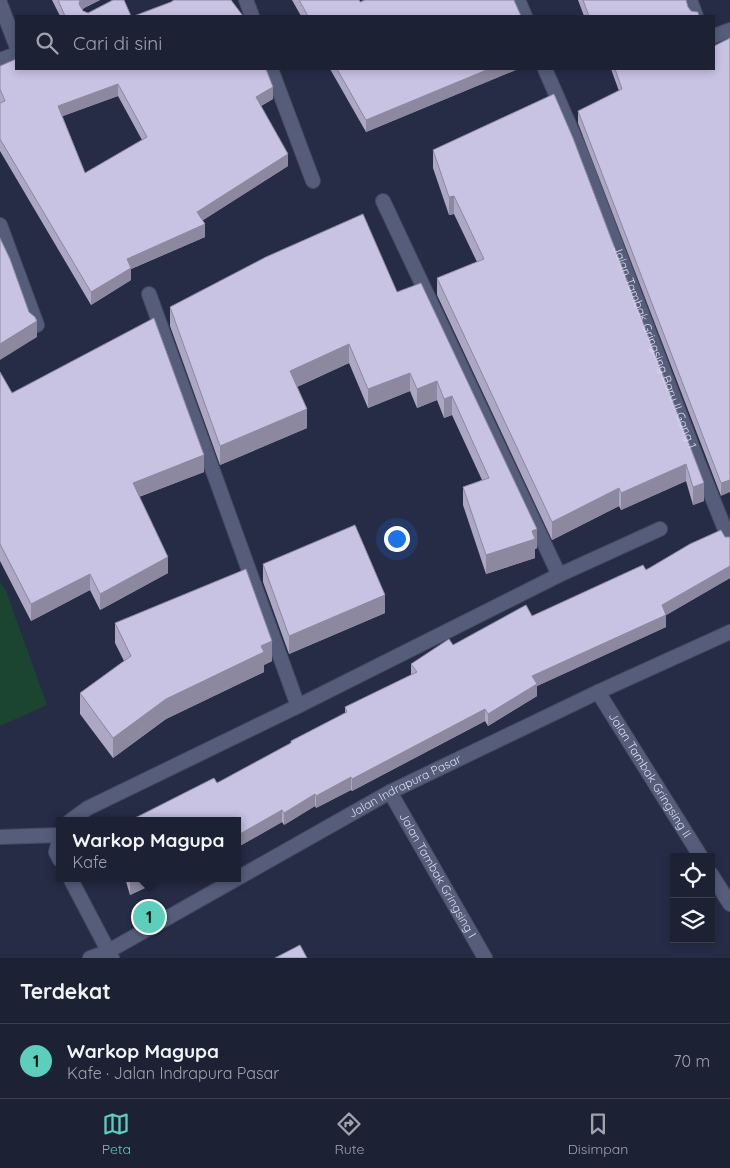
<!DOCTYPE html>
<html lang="id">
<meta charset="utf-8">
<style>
body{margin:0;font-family:Quicksand,sans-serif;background:#292e40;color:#f1f3f6}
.controls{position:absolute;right:15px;bottom:15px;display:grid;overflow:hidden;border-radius:0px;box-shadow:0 2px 8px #0003}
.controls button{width:45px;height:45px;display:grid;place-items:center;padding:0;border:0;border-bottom:1px solid #3a3e4f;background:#1c2134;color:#f1f3f6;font:25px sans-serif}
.you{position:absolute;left:396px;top:538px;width:18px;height:18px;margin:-12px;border:4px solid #fff;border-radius:50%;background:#1a73e8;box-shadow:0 0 0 8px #1a73e833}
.badge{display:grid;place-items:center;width:32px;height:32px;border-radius:50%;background:#5bcebc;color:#111;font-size:16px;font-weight:700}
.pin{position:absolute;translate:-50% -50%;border:2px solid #fff;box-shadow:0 1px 5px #0006}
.popup{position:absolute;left:56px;top:817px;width:185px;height:65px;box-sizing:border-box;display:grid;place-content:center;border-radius:0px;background:#1c2134;filter:drop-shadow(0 1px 4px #0005);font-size:16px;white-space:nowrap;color:#a0a3ac}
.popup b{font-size:19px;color:#f1f3f6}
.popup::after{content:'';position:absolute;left:50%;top:100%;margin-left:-10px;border:10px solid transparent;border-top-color:#1c2134}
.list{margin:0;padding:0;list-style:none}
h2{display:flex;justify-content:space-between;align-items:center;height:65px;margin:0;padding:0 20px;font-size:21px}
h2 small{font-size:16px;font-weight:400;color:#a0a3ac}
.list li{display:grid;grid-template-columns:32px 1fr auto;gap:15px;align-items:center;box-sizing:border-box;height:75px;padding:0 20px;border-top:1px solid #3a3e4f}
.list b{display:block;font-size:19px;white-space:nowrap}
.list p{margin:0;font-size:16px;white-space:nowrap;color:#a0a3ac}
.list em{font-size:16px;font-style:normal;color:#a0a3ac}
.icon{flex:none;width:28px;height:28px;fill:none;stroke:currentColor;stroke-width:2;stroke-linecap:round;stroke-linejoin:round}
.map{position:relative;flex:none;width:730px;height:958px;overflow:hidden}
.search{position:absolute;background:#1c2134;box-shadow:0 2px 8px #0003;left:15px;right:15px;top:15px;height:55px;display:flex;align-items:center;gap:12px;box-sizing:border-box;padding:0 18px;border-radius:0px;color:#a0a3ac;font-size:19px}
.sheet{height:140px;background:#1c2134}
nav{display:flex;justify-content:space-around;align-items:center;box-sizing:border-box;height:70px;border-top:1px solid #3a3e4f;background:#1c2134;font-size:14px;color:#a0a3ac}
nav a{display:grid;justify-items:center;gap:2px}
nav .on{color:#5bcebc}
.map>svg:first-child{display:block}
.green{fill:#1b4531}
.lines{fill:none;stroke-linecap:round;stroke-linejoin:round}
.minor-casing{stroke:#44495e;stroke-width:16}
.minor{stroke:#555d7a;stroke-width:14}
.wall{fill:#aca7c3;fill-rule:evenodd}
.shaded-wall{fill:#8c889f}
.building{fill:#c8c2e3;stroke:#8c889f;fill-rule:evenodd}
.labels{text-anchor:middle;stroke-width:5;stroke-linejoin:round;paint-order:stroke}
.street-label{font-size:12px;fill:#d9deef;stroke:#1c223b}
</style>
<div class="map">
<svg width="730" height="958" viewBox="0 0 730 958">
<rect width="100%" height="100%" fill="#262c46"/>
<polygon class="green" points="0,582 6,591 47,705 0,726"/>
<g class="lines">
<defs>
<g id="minor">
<polyline points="246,0 252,16"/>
<polyline points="518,0 525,16"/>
<polyline points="690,0 696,16"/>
<polyline points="0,3 16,45"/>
<polyline points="714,36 730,30"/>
<polyline points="0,60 16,54"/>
<polyline points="271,69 313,181"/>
<path id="s1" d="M545 69 581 152 698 462 730 542"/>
<polyline points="383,201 559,575"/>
<polyline points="0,225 37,325"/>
<polyline points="149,294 298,706"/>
<path id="s2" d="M598 692 701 857"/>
<path id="s3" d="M390 792 485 958"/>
<polyline points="70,821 88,808 298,706 559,575 660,529"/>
<polyline points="0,837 60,835"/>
<polyline points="60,837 56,852 60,860"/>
<polyline points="711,874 730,904"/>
<polyline points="70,878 112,958"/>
<path id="s4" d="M90 958 107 952 390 792 598 692 730 632"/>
</g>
</defs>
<use href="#minor" class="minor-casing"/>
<use href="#minor" class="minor"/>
</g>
<g class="wall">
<polygon points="52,0 100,0 84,8 82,10 83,11 88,13 131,16 60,16"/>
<polygon points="292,0 359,0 360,2 521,16 301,16"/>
<polygon points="578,0 686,0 688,7 691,11 699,16 584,16"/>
<polygon points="730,38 721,496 578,123 578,111 619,91 611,69 714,69"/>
<path d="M0 66 273 99 261 106 288 166 203 220 205 237 131 269V280L91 305 0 151ZM118 96 142 140 85 173 62 116Z"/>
<polygon points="330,69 518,69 366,132"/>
<polygon points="554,94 704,501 693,505 686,481 621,510 619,506 552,540 437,295 437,278 477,262 454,214 449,215 433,168 433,150"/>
<polygon points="397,292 537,548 535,549 535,558 486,574 463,505 463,487 482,480 452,415 444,418 437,400 417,408 410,391 368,408 349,363 297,387 307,428 220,465 170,326 170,307"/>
<polygon points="0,372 12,393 204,472 139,497 168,573 100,610 90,590 31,621 0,561"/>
<polygon points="725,537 730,537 730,578 666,615 666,627 537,686 537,696 488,726 485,721 352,791 351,790 316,808 315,806 284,825 282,822 238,847 238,821 137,817 217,783 291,743 291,741 345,713 345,707 411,675 411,664 453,645 532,616"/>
<polygon points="263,564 385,613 289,654 263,582"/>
<polygon points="115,623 272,661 264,665 264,672 166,719 113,758 80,714 80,693 124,661 115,643"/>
<polygon points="125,878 166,878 130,895"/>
</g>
<g class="shaded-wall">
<polygon points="80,0 100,0 84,8 80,12 79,4"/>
<polygon points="489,69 518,69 366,132 366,120"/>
<polygon points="118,84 118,96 58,118 58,106"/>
<polygon points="273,87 273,99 256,109 256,97"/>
<polygon points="288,154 288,166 197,224 197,212"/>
<polygon points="454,196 454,214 449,215 449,197"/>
<polygon points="205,224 205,237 131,269 131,280 91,305 91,292 127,259"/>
<polygon points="37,321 37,337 0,360 0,344"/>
<polygon points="349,344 349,363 290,390 290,371"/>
<polygon points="410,373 410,391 368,408 368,389"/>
<polygon points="437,381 437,400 417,408 417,389"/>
<polygon points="452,396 452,415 444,418 444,399"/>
<polygon points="307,409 307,428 220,465 220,446"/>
<polygon points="204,455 204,472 133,499 133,483"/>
<polygon points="686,464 686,481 621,510 621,493"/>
<polygon points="730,480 730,492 721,496 721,483"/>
<polygon points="704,483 704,501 693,505 693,487"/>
<polygon points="619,488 619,506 552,540 552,522"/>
<polygon points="537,529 537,548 535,549 535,558 486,574 486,555"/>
<polygon points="168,557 168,573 100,610 100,594"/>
<polygon points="730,566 730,578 663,617 666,615 666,627 537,686 537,696 488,726 488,714 532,676 662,605"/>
<polygon points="90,574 90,590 31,621 31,604"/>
<polygon points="385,595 385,613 289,654 289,636"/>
<polygon points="272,641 272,661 264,665 264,672 166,719 113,758 113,738 166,699 261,646"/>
<polygon points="485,709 485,721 352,791 352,779"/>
<polygon points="351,777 351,790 316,808 316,796"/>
<polygon points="315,794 315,806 284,825 284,813"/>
<polygon points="282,810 282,822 238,847 238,835"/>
<polygon points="139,878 166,878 130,895 130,883"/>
</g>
<g class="building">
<polygon points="58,0 80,0 79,4 83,11 88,13 113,0 124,0 131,16 65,16"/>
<polygon points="174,0 231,0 243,16 134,16 171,2"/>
<polygon points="299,0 359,0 360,2 365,0 514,0 521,16 308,16"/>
<polygon points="583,0 686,0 688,7 691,11 698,12 699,16 589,16"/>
<polygon points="730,38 730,480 721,483 578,111 622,89 615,69 714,69 714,46"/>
<path d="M16 59V69H266L273 87 256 97 288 154 197 212 205 224 127 259 131 268 91 292 0 139V103L5 101 0 89V66ZM118 84 147 137 85 173 58 106Z"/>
<polygon points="337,69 489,69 366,120"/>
<polygon points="554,94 573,138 704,483 693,487 686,464 621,493 619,488 552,522 437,278 484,259 454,196 449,197 433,150"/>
<polygon points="363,214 397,292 421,283 537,529 532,531 535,539 486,555 463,487 489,478 452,396 444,399 437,381 417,389 410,373 368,389 349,344 290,371 307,409 220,446 170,307 266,257"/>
<polygon points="0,238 10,259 29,312 35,317 37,321 0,344"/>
<polygon points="154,318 204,455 133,483 168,557 100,594 90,574 31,604 0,544 0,372 12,393"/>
<polygon points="355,525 385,595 289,636 263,564"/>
<polygon points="721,530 725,537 730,537 730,566 662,605 666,615 532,676 537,684 488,714 485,709 352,779 351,777 316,796 315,794 284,813 282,810 238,835 238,821 125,821 137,817 214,778 217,783 291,743 291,741 347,712 345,707 417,672 411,664 449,639 453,645 526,605 532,616 643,565 646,570 690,544"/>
<polygon points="246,569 272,641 261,646 264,652 166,699 113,738 80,693 131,656 115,623"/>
<polygon points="129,878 139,878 130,883"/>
<polygon points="300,945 307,958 275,958"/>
</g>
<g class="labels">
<g class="street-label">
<text dy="4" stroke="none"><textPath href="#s1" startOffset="299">Jalan Tambak Gringsing Baru II Gang 1</textPath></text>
<text dy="4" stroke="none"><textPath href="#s2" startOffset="98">Jalan Tambak Gringsing II</textPath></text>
<text dy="4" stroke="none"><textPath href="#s4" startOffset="359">Jalan Indrapura Pasar</textPath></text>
<text dy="4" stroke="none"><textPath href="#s3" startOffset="96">Jalan Tambak Gringsing I</textPath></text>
</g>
</g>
</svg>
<div class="controls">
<button><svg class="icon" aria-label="locate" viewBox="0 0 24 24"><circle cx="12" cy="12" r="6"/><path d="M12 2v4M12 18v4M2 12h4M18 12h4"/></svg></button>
<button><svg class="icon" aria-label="layers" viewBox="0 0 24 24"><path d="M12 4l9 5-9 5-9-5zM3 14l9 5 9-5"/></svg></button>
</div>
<div class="you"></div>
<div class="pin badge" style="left:149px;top:917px">1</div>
<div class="popup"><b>Warkop Magupa</b>Kafe</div>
<div class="search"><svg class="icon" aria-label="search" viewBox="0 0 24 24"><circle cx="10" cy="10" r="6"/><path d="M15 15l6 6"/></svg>Cari di sini</div>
</div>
<section class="sheet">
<h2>Terdekat<small></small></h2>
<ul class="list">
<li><span class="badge">1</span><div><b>Warkop Magupa</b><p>Kafe · Jalan Indrapura Pasar</p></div><em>70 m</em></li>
</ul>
</section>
<nav>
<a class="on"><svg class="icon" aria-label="map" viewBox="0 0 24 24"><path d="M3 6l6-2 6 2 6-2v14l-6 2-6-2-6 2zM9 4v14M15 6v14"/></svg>Peta</a>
<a><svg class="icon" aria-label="directions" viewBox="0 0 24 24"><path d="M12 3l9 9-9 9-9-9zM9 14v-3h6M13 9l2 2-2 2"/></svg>Rute</a>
<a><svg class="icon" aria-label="saved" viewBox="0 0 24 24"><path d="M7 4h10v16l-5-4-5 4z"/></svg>Disimpan</a>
</nav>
